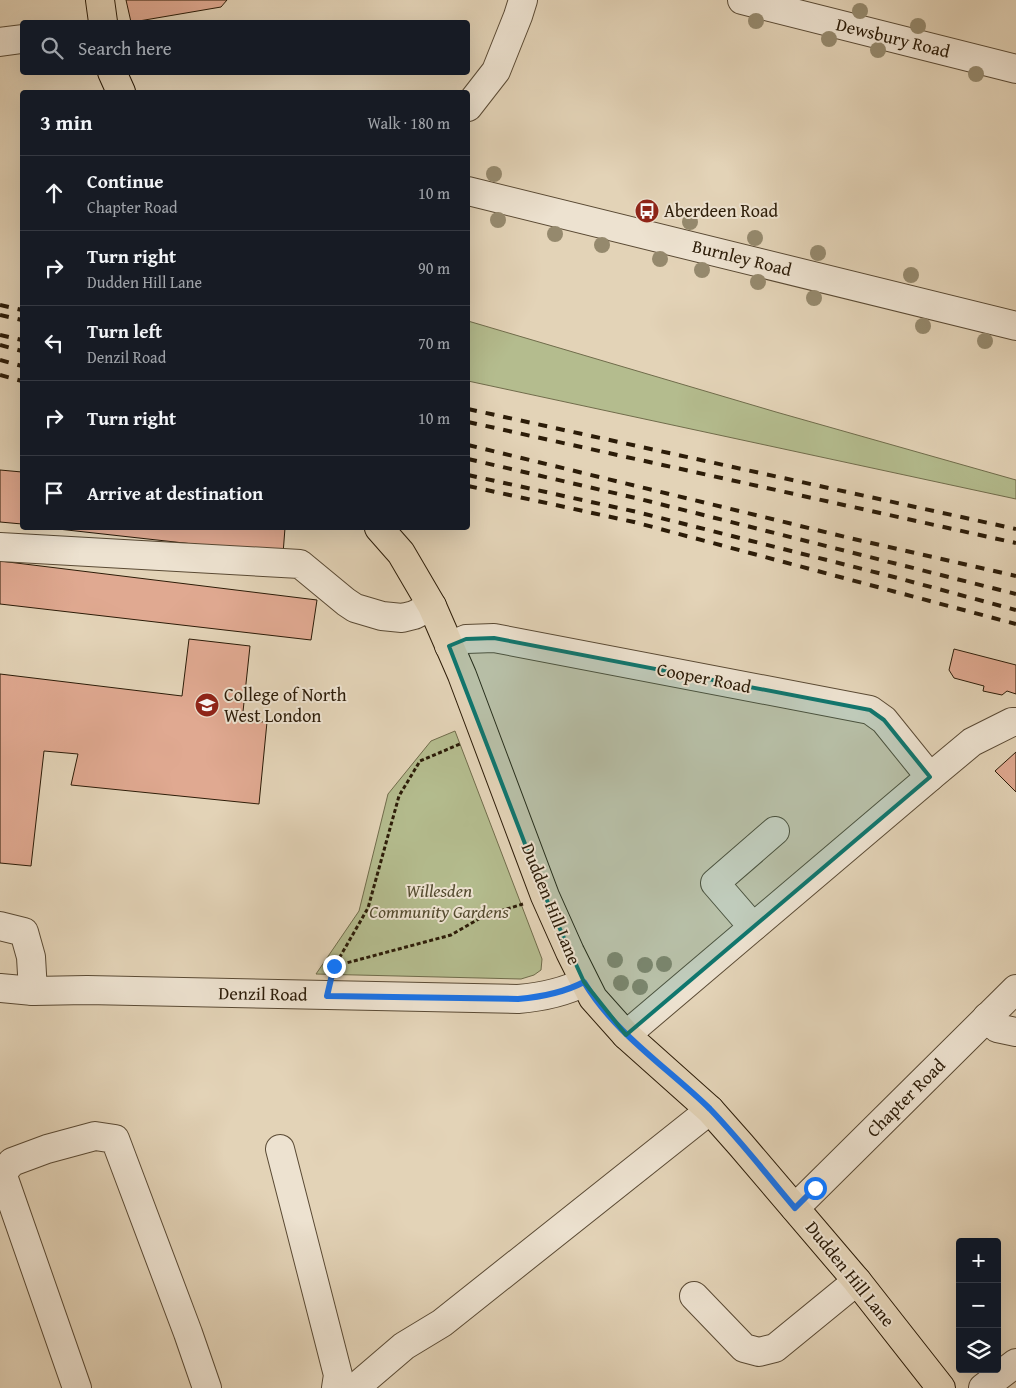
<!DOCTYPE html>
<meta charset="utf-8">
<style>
body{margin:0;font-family:"Gentium Book Plus",serif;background:#242831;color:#f1f3f6}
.controls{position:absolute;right:15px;bottom:15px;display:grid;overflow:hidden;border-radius:5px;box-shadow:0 5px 20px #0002}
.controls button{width:45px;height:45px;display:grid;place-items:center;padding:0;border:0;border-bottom:1px solid #363941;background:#171b24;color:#f1f3f6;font:25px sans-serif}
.stop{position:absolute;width:15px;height:15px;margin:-11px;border:4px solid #1a73e8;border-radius:50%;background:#fff}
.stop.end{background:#1a73e8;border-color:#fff;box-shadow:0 1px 5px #0008}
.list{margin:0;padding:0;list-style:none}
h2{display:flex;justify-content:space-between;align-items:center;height:65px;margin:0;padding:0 20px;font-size:21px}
h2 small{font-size:16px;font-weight:400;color:#9ea1a6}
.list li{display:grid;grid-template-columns:32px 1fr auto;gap:15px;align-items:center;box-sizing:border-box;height:75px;padding:0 20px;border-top:1px solid #363941}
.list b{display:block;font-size:19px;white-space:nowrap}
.list p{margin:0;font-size:16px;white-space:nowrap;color:#9ea1a6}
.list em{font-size:16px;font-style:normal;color:#9ea1a6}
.icon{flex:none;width:28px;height:28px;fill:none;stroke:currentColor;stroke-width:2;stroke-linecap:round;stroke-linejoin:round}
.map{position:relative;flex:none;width:1016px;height:1388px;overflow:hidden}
.search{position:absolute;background:#171b24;box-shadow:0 5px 20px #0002;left:20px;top:20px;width:450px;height:55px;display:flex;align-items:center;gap:12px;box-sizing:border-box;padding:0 18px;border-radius:5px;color:#9ea1a6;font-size:19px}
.panel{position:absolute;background:#171b24;box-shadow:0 5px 20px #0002;left:20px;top:90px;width:450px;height:440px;border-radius:5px}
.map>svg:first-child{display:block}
.green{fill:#b4bc8e;stroke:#706c4b}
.building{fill:#e0a991;stroke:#2c1c08}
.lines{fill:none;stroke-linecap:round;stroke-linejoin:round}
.minor-casing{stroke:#5a4a34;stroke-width:30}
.major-casing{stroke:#2c1c08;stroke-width:30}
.path{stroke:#2c1c08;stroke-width:3;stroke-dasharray:4 2.5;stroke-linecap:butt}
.minor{stroke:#ede2d0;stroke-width:28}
.major{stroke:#e3d3b7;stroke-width:28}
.rail{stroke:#2c1c08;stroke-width:4;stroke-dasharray:9 9;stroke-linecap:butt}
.tree{fill:#95896d}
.route{stroke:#1a73e8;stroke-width:6}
.marked{fill:#0f766e;fill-opacity:0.2;stroke:#0f766e;stroke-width:4;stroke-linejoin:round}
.labels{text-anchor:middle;stroke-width:4;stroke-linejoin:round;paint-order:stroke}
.street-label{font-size:18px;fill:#2c1c08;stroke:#ede2d0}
.poi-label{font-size:18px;fill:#2c1c08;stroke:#ede2d0;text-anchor:start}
.park-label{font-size:18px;font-style:italic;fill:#554c30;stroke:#ede2d0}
</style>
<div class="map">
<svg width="1016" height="1388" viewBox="0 0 1016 1388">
<rect width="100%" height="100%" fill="#e3d3b7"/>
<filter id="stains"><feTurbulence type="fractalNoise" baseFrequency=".004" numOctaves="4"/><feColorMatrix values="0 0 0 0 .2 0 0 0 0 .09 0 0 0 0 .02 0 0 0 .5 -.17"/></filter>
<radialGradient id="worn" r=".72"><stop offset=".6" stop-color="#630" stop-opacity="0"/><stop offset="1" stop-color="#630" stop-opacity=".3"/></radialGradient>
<g class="green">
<polygon points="468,321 776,412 1016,480 1016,499 468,381"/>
<polygon points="455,731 542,959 541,970 534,975 521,979 316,974 359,911 388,794 431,741"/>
</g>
<g class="building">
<polygon points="126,0 227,0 221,7 133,22 131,22"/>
<polygon points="0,470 22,472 22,524 0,522"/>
<polygon points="49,528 285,528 283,554"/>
<polygon points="0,561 317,600 311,640 0,604"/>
<polygon points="189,639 250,646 242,721 267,722 259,804 71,785 78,754 44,751 31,866 0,863 0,674 182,696"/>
<polygon points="954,649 1016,665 1016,694 1007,691 1002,695 983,691 984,686 954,678 949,670"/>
<polygon points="1016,752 1016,792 995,771"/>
</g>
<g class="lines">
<defs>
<g id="minor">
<polyline points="742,0 1016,69"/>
<polyline points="0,42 22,39"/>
<polyline points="468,107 496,71 518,16 523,0"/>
<polyline points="468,191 1016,326"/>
<polyline points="0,547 300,564 346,602 355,608 382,616 402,618 414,615 432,606"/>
<polyline points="449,646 466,639 494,638 870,710 884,720 930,777 626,1035"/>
<polyline points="930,777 972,742 1012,722 1016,722"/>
<polyline points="0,926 24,932 31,957 33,991"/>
<polyline points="753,927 715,883 775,831"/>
<path d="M0 988 33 991 87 990 518 999C541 997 563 993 584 982"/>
<polyline points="987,1017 997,1028 1016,1032"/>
<polyline points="280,1149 338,1375 336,1388"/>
<polyline points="795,1208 1016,989"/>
<polyline points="694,1296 744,1348 759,1352 775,1348 857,1281"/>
<polyline points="77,1388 2,1173 12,1162 47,1149 95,1136 115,1139 188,1333 207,1388"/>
<polyline points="355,1388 404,1346 442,1323 710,1110"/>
<polyline points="983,1388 1016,1363"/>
</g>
<g id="major">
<polyline points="100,0 103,22"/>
<polyline points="112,72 121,92"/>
<polyline points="379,528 401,553 432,606 462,675 545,896 570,952 593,998 626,1035 710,1110 741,1145 857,1281 941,1388"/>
</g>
</defs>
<use href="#minor" class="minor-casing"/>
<use href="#major" class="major-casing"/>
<g class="path">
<polyline points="335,966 451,935 484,916 523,904"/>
<polyline points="333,969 368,908 399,796 420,761 460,744"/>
</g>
<use href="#minor" class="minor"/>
<use href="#major" class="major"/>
<g class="rail">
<polyline points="0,305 22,310"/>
<polyline points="0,315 22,320"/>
<polyline points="0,335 22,340"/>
<polyline points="0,345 22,351"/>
<polyline points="0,360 22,366"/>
<polyline points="0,375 22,381"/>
<polyline points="468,409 1016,529"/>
<polyline points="468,422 1016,543"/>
<polyline points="468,445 858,540 1016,576"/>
<polyline points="468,459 640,499 1016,594"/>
<polyline points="468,475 637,512 894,577 1016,610"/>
<polyline points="468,486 634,522 1016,624"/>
</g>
</g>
<g class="tree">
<circle cx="860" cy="11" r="8"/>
<circle cx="756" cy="21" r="8"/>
<circle cx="918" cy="26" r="8"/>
<circle cx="829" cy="39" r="8"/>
<circle cx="878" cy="50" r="8"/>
<circle cx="976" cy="74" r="8"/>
<circle cx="494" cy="174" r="8"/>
<circle cx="498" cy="220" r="8"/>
<circle cx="690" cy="222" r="8"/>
<circle cx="555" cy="234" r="8"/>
<circle cx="755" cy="238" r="8"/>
<circle cx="602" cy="245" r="8"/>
<circle cx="818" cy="253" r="8"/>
<circle cx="660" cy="259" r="8"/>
<circle cx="702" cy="270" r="8"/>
<circle cx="911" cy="275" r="8"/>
<circle cx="758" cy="282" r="8"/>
<circle cx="814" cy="298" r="8"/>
<circle cx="923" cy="326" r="8"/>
<circle cx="985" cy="341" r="8"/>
<circle cx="615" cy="960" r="8"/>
<circle cx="664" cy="964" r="8"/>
<circle cx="645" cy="965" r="8"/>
<circle cx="621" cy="983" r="8"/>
<circle cx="640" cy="987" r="8"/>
</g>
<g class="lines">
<path class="route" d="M334 966 327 996 518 999C541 997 563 993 584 982 615 1034 667 1067 710 1109 740 1140 767 1175 795 1208L815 1188"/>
</g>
<path class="marked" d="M494 638 870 710 884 720 930 777 626 1035 584 982 545 896 449 646 466 639Z"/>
<defs>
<symbol id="bus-disc" viewBox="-11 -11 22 22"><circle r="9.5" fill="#8f2418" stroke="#ede2d0"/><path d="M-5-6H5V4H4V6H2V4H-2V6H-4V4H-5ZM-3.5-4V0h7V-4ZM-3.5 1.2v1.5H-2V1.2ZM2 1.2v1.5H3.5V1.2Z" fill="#fff"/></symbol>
<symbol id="university-disc" viewBox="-11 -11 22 22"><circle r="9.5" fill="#8f2418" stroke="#ede2d0"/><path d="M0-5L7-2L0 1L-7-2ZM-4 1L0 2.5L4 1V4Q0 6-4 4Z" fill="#fff"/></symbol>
</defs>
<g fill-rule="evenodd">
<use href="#bus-disc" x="633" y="197" width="28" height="28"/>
<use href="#university-disc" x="193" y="691" width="28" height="28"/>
</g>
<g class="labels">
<g class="street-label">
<text transform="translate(893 38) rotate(14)" y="6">Dewsbury Road</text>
<text transform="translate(742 258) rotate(14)" y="6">Burnley Road</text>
<text transform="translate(704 678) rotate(11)" y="6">Cooper Road</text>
<text transform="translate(551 904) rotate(68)" y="6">Dudden Hill Lane</text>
<text transform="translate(263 994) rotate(1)" y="6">Denzil Road</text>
<text transform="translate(906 1098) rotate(-45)" y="6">Chapter Road</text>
<text transform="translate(850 1274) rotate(51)" y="6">Dudden Hill Lane</text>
</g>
<g class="poi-label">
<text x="664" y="217">Aberdeen Road</text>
<text x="224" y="701">College of North<tspan x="224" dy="21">West London</tspan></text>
</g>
<g class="park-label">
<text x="439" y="897">Willesden<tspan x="439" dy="21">Community Gardens</tspan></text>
</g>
</g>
<rect width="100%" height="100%" filter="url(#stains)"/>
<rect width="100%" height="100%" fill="url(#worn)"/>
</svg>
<div class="controls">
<button>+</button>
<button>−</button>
<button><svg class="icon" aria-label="layers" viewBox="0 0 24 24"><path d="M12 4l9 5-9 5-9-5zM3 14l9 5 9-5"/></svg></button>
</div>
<div class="stop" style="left:815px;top:1188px"></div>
<div class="stop end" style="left:334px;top:966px"></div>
<div class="search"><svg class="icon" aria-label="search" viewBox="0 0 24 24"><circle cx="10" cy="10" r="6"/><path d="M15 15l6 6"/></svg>Search here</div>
<section class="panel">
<h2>3 min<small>Walk · 180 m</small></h2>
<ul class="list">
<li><svg class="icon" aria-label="ahead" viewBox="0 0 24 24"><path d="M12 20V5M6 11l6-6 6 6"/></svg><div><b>Continue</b><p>Chapter Road</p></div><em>10 m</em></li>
<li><svg class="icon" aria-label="right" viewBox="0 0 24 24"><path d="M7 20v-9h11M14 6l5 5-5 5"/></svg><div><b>Turn right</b><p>Dudden Hill Lane</p></div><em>90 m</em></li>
<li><svg class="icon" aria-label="left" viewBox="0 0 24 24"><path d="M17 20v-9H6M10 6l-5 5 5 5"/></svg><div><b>Turn left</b><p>Denzil Road</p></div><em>70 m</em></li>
<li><svg class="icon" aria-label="right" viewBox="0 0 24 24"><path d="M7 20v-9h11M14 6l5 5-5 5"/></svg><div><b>Turn right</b></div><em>10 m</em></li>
<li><svg class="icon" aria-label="arrive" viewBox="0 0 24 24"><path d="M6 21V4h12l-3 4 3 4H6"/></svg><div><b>Arrive at destination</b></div></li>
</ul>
</section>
</div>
